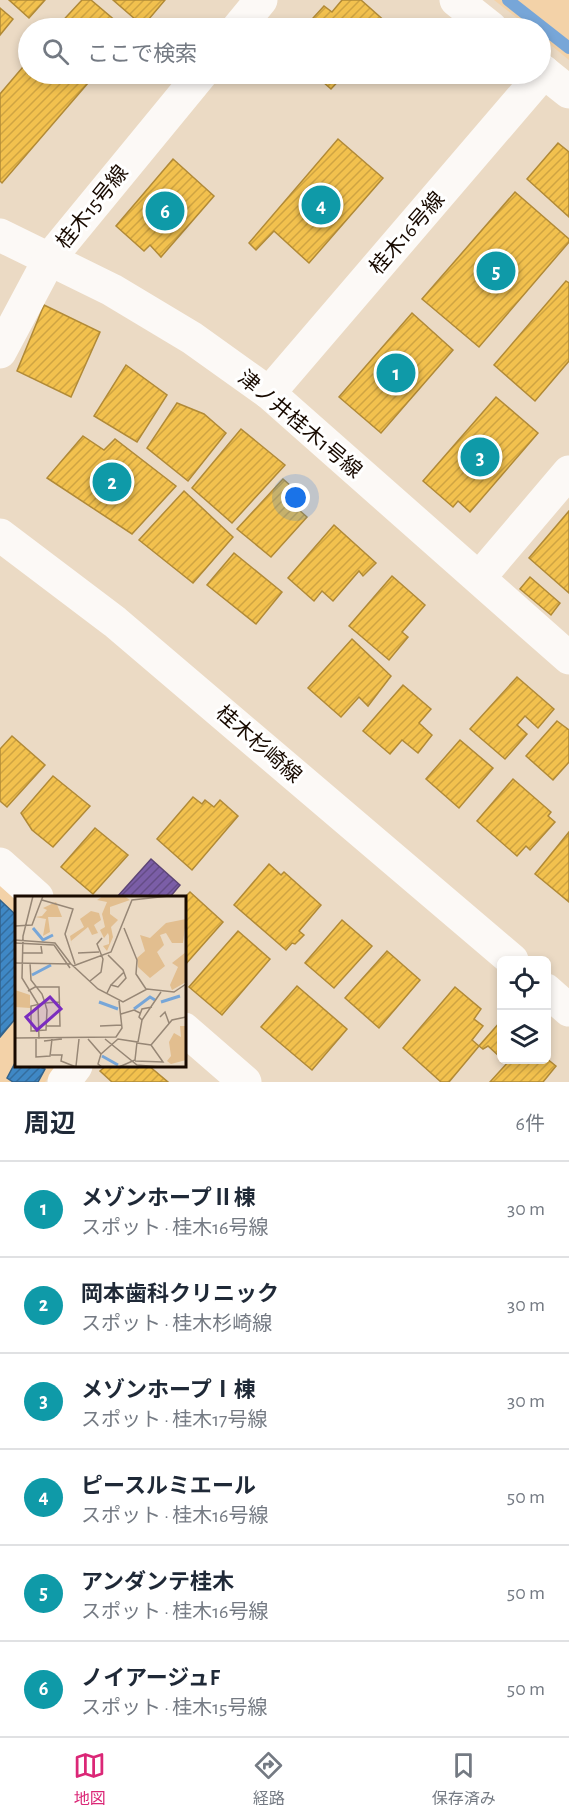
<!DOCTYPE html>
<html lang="ja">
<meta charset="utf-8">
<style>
body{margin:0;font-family:"Alegreya Sans","Noto Sans JP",sans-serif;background:#f2f2f3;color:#1f2937}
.controls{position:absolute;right:18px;bottom:18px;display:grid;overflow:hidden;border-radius:9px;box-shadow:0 3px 9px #0003}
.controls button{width:54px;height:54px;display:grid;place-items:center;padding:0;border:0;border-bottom:2px solid #e0e1e3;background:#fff;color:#1f2937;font:30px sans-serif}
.you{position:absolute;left:296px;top:498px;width:21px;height:21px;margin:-15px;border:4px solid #fff;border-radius:50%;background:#1a73e8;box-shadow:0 0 0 9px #1a73e833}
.badge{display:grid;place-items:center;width:39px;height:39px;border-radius:50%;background:#db2777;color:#fff;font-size:20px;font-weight:700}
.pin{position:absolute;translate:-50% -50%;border:3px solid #fff;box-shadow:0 2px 6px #0006}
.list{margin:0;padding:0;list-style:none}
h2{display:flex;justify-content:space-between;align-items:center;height:78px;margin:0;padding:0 24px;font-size:26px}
h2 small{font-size:20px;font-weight:400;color:#747a83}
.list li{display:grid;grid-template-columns:39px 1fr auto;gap:18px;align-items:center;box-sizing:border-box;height:96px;padding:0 24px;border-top:2px solid #e0e1e3}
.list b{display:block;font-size:22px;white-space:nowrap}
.list p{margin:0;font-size:20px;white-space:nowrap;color:#747a83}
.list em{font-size:20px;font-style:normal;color:#747a83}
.icon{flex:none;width:33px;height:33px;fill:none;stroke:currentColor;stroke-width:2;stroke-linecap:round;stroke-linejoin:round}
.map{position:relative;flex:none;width:569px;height:1082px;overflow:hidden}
.search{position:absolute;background:#fff;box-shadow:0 3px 9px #0003;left:18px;right:18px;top:18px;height:66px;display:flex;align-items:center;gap:15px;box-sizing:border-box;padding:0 21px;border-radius:33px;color:#747a83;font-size:22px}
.sheet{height:654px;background:#fff}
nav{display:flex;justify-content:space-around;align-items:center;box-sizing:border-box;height:84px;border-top:2px solid #e0e1e3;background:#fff;font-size:16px;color:#747a83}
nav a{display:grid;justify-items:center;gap:3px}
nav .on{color:#db2777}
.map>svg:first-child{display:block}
.built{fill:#f3d2a8}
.homes{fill:url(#homes-hatch);stroke:#b18a37;stroke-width:1.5}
.offices{fill:url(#offices-hatch);stroke:#5d4575;stroke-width:1.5}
.schools{fill:url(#schools-hatch);stroke:#33628a;stroke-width:1.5}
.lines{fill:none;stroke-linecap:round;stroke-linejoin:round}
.stream{stroke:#77a6d8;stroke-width:12}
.minor{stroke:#fcf9f6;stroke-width:33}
.tertiary{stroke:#fcf9f6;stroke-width:33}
.labels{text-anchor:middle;stroke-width:6;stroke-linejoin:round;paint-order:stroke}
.street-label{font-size:21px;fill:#180a00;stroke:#fff}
.inset-river{fill:none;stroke:#77a6d8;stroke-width:3}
.inset-road{fill:none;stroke:#978776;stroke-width:1.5}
.view{fill:#7b2cbf;fill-opacity:0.15;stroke:#7b2cbf;stroke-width:3}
.inset-edge{fill:none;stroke:#180a00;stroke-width:3}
</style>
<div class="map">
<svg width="569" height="1082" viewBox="0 0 569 1082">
<defs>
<pattern id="homes-hatch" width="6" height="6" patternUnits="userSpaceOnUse" patternTransform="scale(1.5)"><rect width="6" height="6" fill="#f2c14e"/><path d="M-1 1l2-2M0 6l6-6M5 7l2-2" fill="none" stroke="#cfa442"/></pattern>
<pattern id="offices-hatch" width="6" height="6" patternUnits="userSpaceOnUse" patternTransform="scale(1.5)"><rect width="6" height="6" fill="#7b5ea7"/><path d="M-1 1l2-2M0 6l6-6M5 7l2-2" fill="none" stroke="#644c86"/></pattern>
<pattern id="schools-hatch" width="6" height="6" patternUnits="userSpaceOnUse" patternTransform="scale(1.5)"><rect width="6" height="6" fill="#3f88c5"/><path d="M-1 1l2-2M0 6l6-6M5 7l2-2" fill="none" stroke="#346d9e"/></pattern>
</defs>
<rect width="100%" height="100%" fill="#ebdac4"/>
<g class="built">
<polygon points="494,0 569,0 569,60 541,37 540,28 530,28"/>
<polygon points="0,886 16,900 16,1066 57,1066 45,1082 0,1082"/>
</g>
<g class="homes">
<polygon points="9,0 45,0 29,18"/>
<polygon points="82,0 91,0 124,28 56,28"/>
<polygon points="113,0 165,0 143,26"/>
<polygon points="342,0 361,0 388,24 384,28 304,28 324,6 332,12"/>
<polygon points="0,8 13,19 0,35"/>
<polygon points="28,61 28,74 77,74 88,83 2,183 0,181 0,94"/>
<polygon points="314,74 345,74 331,89"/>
<polygon points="338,139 383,178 309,263 274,231 256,250 249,243"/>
<polygon points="558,143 569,152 569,217 527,179"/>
<polygon points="173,159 214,196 161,257 150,245 144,251 116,226"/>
<polygon points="515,192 569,239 569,242 479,347 422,299"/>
<polygon points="566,281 569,283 569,361 535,401 494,365"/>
<polygon points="44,305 100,332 71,397 17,371"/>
<polygon points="412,313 453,350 381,433 339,397"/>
<polygon points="126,365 167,395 137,442 94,416"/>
<polygon points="496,397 538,433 470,512 458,501 453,507 423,481"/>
<polygon points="177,403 204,414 226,433 188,481 147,448"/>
<polygon points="241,429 285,465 232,523 192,488"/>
<polygon points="83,436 104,450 115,439 176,486 132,534 47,478"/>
<polygon points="283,479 307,500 298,509 307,517 271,557 237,529"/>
<polygon points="184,491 233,537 193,583 139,540"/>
<polygon points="569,511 569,593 529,558"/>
<polygon points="334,525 376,563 363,576 359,571 333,601 322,591 314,601 288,578"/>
<polygon points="234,553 282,592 256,624 207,585"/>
<polygon points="392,576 425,605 402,632 408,637 389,660 349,626"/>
<polygon points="530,577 560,603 551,615 520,589"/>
<polygon points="352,639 391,676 368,706 359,697 341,717 308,688"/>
<polygon points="517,677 554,709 538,728 525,716 517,725 527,734 505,759 470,729"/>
<polygon points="403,685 431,709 419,723 432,735 418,753 402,740 390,754 363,731"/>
<polygon points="557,721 569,730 569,762 553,780 526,756"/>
<polygon points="12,736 45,765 7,807 0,801 0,749"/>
<polygon points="460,740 493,768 459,808 426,779"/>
<polygon points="53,776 90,806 53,847 32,830 21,813"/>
<polygon points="513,779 551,812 548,816 555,822 530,850 526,846 517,856 477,821"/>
<polygon points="193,797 202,804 205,800 214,807 220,800 238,816 192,870 157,839"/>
<polygon points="95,828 128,855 93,894 61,867"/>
<polygon points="569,832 569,902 535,874"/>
<polygon points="269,864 281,875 284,872 321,905 299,931 304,935 295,944 292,943 286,950 234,905"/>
<polygon points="190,892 223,922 184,966 184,898"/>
<polygon points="342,920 372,946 334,988 305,963"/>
<polygon points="238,931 270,959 222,1015 189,987"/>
<polygon points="387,951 420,980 379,1028 345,998"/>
<polygon points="297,986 347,1029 312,1070 261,1027"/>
<polygon points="455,987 481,1009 474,1019 483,1026 472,1040 479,1046 449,1082 441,1082 403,1048"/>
<polygon points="501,1021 502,1057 501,1058 488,1046 483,1049 479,1046"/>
<polygon points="546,1058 556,1066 543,1082 490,1082 510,1060"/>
<polygon points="106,1066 149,1066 168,1082 112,1082 100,1071"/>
</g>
<polygon class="offices" points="151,859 180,885 170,897 117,897"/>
<g class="schools">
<polygon points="0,900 16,915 16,1018 0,1037"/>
<polygon points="16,1061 16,1066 38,1066 45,1069 38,1082 13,1082 7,1078"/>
</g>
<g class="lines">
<polyline class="stream" points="508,0 569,48"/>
<g class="minor">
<polyline points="456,0 491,28"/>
<polyline points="238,28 261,0"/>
<polyline points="540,69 569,92"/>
<polyline points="0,235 112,290 192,338 269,393 569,658"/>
<polyline points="0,352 50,258 201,74"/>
<polyline points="269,393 544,72"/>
<polyline points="479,578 569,472"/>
<polyline points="0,864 37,897"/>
<polyline points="184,1029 245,1082"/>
<polyline points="64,1082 76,1066"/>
</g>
<g class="tertiary">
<polyline points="0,535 115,622 512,960"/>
<polyline points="546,990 569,1010"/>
</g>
</g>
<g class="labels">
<g class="street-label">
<text transform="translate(92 207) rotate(-51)" y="7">桂木15号線</text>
<text transform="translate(407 233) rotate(-49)" y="7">桂木16号線</text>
<text transform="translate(300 424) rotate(40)" y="7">津ノ井桂木1号線</text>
<text transform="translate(259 744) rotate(41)" y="7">桂木杉崎線</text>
</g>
</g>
<g transform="translate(15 896)">
<rect width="171" height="171" fill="#ebdac4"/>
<path d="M88 0H109L115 4 95 11V18L103 24 96 31 98 41 92 55 88 50 94 48V40L93 37 89 42 85 34 90 31 87 18 92 6 82 4ZM41 6 47 21H33L35 36 28 40 31 23 20 21 27 20 32 14 28 12ZM76 15 84 17 86 24 79 29 83 37 77 39 73 31 56 45 57 51 55 40 69 31 65 23ZM171 23 168 47H157L151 37 145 39 149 49 142 56 150 70 135 82 123 71 122 62 130 55 125 39 135 42 151 27ZM171 56V86L157 94 155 89 163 71 157 67ZM165 130H171V164L156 168 152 165 156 160 154 146 159 137 166 141Z" fill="#e2be8f"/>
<path d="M0 94 15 99V112L0 111Z" fill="#e2be8f"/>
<path class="inset-river" d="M18 32 28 44 38 39M17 79 36 69M84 106 103 113M146 106 165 100M119 113 135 101 140 104M87 160 103 169"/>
<path class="inset-road" d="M18 0 8 40 7 82 23 108 24 143M27 4 58 13 50 38 60 68M0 30 17 29 28 0M109 32 122 64 121 78 131 93M0 44 40 47 56 68M0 47 39 49 55 72M7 57H27L26 50M63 57 84 56M0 67 56 68 83 93 108 106 132 93 159 96 171 88M15 67 16 84 27 98 30 107 32 114 31 134 16 135V110L30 107 44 106M58 70 96 56 117 4 154 0M75 85 86 76 88 63 82 48 87 42M96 89 109 76M13 95 20 91H44L45 130H32M92 97 96 89 103 91 111 82 108 74 93 59M106 118 119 114 125 117M145 121 150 116 154 127M127 124 124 121 127 113 137 111M85 130 107 129M0 142 101 141 107 132 104 105M21 143V161L35 160 37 143M73 143 86 158 83 168 87 171M90 143 122 169 145 171M29 145 47 143M123 146 127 124 146 96M136 149 157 124 171 121M86 158 103 143 122 146 120 164 104 171M36 159H47L46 165 61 171M120 165 148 166 136 149 122 147M61 170 64 143"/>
<path class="view" d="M35 101 46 113 22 134 11 121Z"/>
<rect width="171" height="171" class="inset-edge"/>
</g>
</svg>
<div class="controls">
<button><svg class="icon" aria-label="locate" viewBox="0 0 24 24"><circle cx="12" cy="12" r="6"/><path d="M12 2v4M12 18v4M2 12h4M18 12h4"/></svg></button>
<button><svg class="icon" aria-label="layers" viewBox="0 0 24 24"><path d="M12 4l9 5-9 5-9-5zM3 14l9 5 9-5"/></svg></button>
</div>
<div class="you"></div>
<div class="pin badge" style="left:396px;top:373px;background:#0f9aa8">1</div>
<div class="pin badge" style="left:112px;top:482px;background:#0f9aa8">2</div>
<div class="pin badge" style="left:480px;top:457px;background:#0f9aa8">3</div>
<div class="pin badge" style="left:321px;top:205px;background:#0f9aa8">4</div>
<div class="pin badge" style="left:496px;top:271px;background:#0f9aa8">5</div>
<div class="pin badge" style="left:165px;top:211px;background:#0f9aa8">6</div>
<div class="search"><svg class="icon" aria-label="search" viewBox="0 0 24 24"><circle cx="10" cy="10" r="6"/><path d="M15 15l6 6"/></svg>ここで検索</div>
</div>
<section class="sheet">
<h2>周辺<small>6件</small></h2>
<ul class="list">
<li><span class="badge" style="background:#0f9aa8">1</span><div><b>メゾンホープⅡ棟</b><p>スポット · 桂木16号線</p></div><em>30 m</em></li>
<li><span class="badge" style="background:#0f9aa8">2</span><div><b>岡本歯科クリニック</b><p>スポット · 桂木杉崎線</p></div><em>30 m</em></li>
<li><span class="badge" style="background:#0f9aa8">3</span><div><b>メゾンホープⅠ棟</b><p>スポット · 桂木17号線</p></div><em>30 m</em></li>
<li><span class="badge" style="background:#0f9aa8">4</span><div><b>ピースルミエール</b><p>スポット · 桂木16号線</p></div><em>50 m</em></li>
<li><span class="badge" style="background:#0f9aa8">5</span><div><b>アンダンテ桂木</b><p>スポット · 桂木16号線</p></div><em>50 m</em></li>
<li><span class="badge" style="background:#0f9aa8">6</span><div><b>ノイアージュF</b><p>スポット · 桂木15号線</p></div><em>50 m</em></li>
</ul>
</section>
<nav>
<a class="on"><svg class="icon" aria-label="map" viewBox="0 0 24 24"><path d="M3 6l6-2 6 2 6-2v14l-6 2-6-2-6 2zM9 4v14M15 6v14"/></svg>地図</a>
<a><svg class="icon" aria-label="directions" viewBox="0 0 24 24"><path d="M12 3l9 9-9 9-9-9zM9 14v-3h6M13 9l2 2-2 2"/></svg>経路</a>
<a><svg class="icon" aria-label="saved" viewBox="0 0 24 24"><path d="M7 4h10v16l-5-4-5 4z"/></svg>保存済み</a>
</nav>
